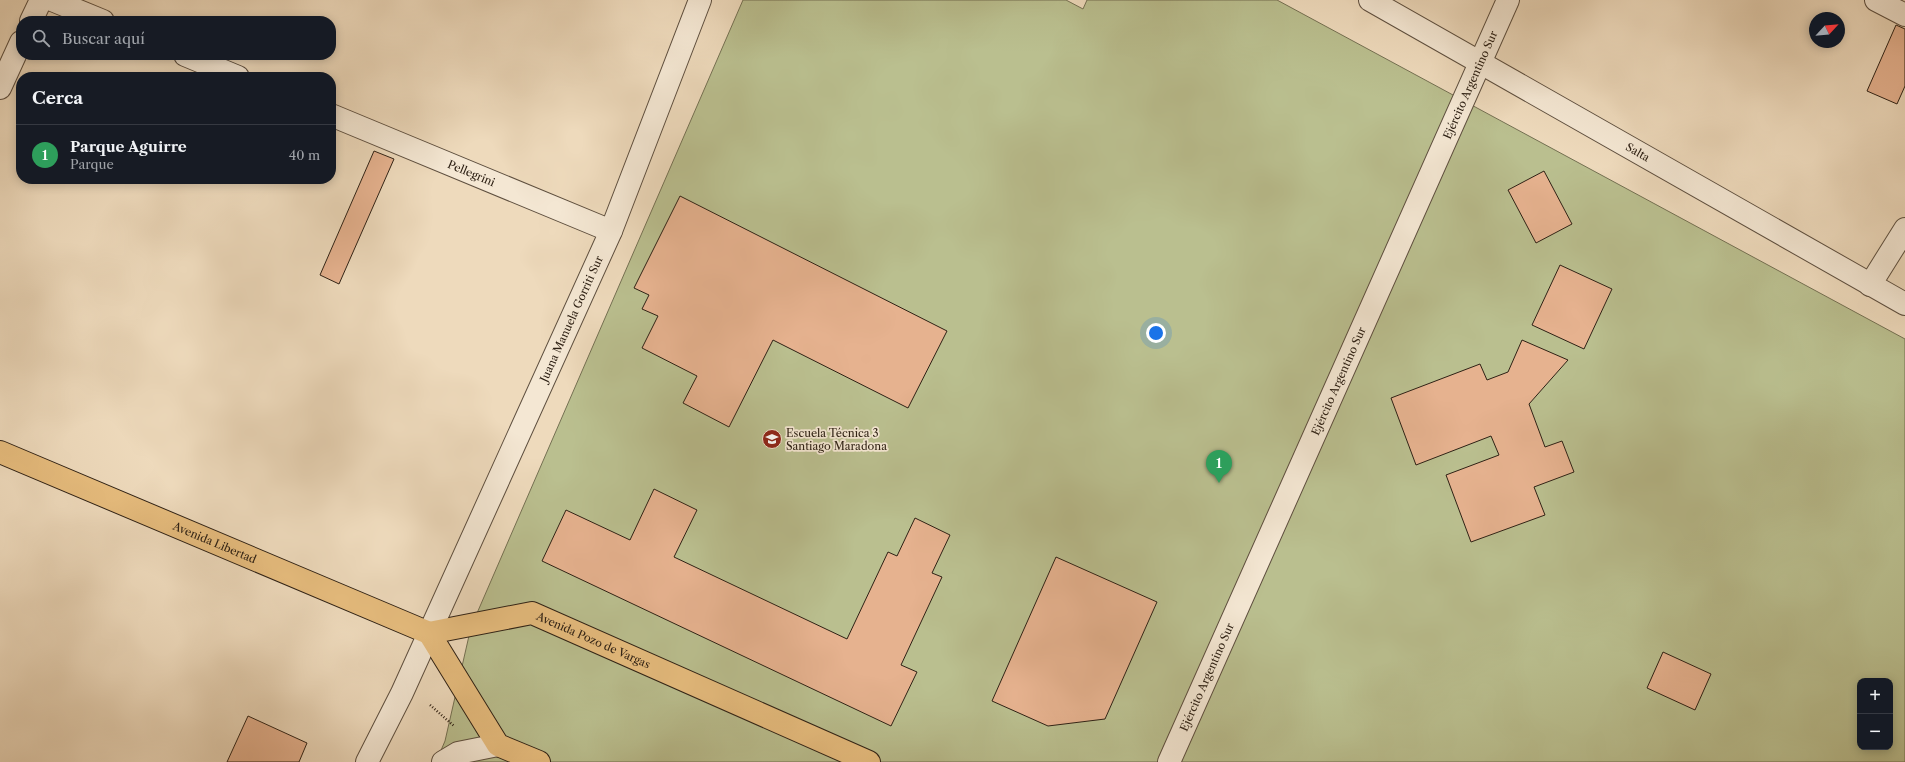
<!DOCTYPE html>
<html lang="es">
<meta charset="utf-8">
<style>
body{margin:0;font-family:"Libre Caslon Text",serif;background:#242831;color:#f1f3f6}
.controls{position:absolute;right:12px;bottom:12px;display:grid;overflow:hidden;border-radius:8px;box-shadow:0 2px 10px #0003}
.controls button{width:36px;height:36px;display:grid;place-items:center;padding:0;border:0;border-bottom:1px solid #363941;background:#171b24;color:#f1f3f6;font:20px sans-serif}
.compass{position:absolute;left:1809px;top:12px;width:36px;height:36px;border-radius:50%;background:#171b24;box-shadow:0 2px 10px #0003;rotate:64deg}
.you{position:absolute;left:1156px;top:333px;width:14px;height:14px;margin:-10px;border:3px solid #fff;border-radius:50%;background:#1a73e8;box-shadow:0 0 0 6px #1a73e833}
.badge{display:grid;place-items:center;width:26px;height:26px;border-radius:50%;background:#c59692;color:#fff;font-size:13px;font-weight:700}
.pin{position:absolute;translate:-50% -33px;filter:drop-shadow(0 1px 2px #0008)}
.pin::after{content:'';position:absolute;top:21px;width:14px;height:12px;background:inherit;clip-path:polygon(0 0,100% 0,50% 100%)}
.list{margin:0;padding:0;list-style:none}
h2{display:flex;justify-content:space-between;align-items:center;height:52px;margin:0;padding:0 16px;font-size:17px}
h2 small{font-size:13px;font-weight:400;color:#9ea1a6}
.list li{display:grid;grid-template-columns:26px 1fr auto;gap:12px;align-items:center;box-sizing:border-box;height:60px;padding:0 16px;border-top:1px solid #363941}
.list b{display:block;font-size:15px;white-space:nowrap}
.list p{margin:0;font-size:13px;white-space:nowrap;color:#9ea1a6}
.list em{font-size:13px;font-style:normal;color:#9ea1a6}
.icon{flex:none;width:22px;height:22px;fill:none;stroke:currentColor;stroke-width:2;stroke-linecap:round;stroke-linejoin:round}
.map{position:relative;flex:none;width:1905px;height:762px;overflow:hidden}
.search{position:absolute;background:#171b24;box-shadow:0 2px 10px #0003;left:16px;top:16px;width:320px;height:44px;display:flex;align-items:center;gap:10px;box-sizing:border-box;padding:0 14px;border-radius:16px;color:#9ea1a6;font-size:15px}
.panel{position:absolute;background:#171b24;box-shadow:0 2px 10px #0003;left:16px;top:72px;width:320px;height:112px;border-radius:16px}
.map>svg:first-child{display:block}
.green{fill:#babf8f;stroke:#747052;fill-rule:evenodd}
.building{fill:#e6b28f;stroke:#2e2115}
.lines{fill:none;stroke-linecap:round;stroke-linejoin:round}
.minor-casing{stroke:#5e4f3f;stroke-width:24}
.major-casing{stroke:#2e2115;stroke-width:24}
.path{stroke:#2e2115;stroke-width:2.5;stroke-dasharray:1 2;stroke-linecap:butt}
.minor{stroke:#f4e7d3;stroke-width:22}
.major{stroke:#e7bd7e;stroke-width:22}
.labels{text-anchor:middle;stroke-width:3.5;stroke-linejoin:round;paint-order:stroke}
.street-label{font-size:11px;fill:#2e2115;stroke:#f4e7d3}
.poi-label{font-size:11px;fill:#2e2115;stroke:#f4e7d3;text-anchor:start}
</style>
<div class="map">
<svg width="1905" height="762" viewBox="0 0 1905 762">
<rect width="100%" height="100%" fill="#eedabc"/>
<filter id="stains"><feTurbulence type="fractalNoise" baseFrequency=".005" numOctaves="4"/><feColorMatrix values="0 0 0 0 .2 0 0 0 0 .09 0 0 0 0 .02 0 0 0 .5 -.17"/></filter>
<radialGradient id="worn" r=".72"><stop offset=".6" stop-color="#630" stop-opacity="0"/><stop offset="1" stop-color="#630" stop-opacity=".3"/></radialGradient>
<path class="green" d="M743 0H1066L1083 9 1087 0H1277L1905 339V762H436L445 741 471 627ZM1860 681H1890V747H1860Z"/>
<g class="building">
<polygon points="1896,25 1905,29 1905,86 1897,104 1867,91"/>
<polygon points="374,151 394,159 339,284 320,275"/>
<polygon points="1544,171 1572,224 1536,243 1508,190"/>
<polygon points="680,196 947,331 908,408 773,340 729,427 683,403 697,376 642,348 658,316 642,309 649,295 634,288"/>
<polygon points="1560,265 1612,289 1584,349 1532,325"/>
<polygon points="1522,340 1568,360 1529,404 1545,447 1562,441 1574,472 1534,487 1545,515 1471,542 1446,475 1499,455 1491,436 1416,465 1391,398 1480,364 1487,380 1508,372"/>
<polygon points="654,489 697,510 674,557 847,639 888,552 897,556 915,518 950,535 932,573 942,577 901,665 917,672 891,726 542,561 566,510 630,540"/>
<polygon points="1056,557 1157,602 1105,719 1048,726 992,701"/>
<polygon points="1663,652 1711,674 1695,710 1647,688"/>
<polygon points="248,716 307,743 299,762 227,762"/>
</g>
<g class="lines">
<defs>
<g id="minor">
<polyline points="52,0 103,21"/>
<path id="s1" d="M1370 0 1905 304"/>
<polyline points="1876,0 1905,15"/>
<polyline points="31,21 41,0"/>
<polyline points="185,55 238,77"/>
<polyline points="0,88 21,42"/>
<path id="s2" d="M331 115 611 231"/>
<polyline points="1870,285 1905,229"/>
<path id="s3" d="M367 762 402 693 611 231 700 0"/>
<polyline points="443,762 458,753 498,745"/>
<path id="s4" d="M1169 762 1508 0"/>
</g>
<g id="major">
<path id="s5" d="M0 452 429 633"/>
<path id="s6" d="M429 633 532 613 869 762"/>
<polyline points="429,633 498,745 539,762"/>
</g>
</defs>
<use href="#minor" class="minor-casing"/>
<use href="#major" class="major-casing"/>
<polyline class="path" points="430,705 454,726"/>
<use href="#minor" class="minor"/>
<use href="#major" class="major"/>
</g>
<defs>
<symbol id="school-disc" viewBox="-11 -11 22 22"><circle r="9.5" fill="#8f2418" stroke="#f4e7d3"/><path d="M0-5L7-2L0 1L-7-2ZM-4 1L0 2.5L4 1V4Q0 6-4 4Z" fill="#fff"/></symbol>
</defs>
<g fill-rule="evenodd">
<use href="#school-disc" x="761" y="428" width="22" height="22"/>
</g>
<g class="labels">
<g class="street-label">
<text dy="4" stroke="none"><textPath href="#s4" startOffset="741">Ejército Argentino Sur</textPath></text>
<text dy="4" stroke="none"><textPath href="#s1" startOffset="308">Salta</textPath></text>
<text dy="4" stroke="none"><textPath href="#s2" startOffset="152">Pellegrini</textPath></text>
<text dy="4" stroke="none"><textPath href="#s3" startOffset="488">Juana Manuela Gorriti Sur</textPath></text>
<text dy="4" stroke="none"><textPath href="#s4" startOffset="417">Ejército Argentino Sur</textPath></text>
<text dy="4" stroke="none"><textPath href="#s5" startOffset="233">Avenida Libertad</textPath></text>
<text dy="4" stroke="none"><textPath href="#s6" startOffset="172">Avenida Pozo de Vargas</textPath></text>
<text dy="4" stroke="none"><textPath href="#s4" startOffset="93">Ejército Argentino Sur</textPath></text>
</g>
<g class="poi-label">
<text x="786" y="437">Escuela Técnica 3<tspan x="786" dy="13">Santiago Maradona</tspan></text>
</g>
</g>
<rect width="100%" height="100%" filter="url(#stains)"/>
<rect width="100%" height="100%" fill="url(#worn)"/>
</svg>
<div class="controls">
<button>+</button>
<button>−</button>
</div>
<svg class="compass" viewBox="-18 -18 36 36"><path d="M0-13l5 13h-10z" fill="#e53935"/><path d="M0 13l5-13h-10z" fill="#9ea1a6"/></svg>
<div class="you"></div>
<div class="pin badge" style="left:1219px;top:483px;background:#2e9e5b">1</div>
<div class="search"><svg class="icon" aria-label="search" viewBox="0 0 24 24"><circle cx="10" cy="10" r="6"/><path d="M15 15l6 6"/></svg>Buscar aquí</div>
<section class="panel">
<h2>Cerca<small></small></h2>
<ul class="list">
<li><span class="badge" style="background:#2e9e5b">1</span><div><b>Parque Aguirre</b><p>Parque</p></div><em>40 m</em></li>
</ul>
</section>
</div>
